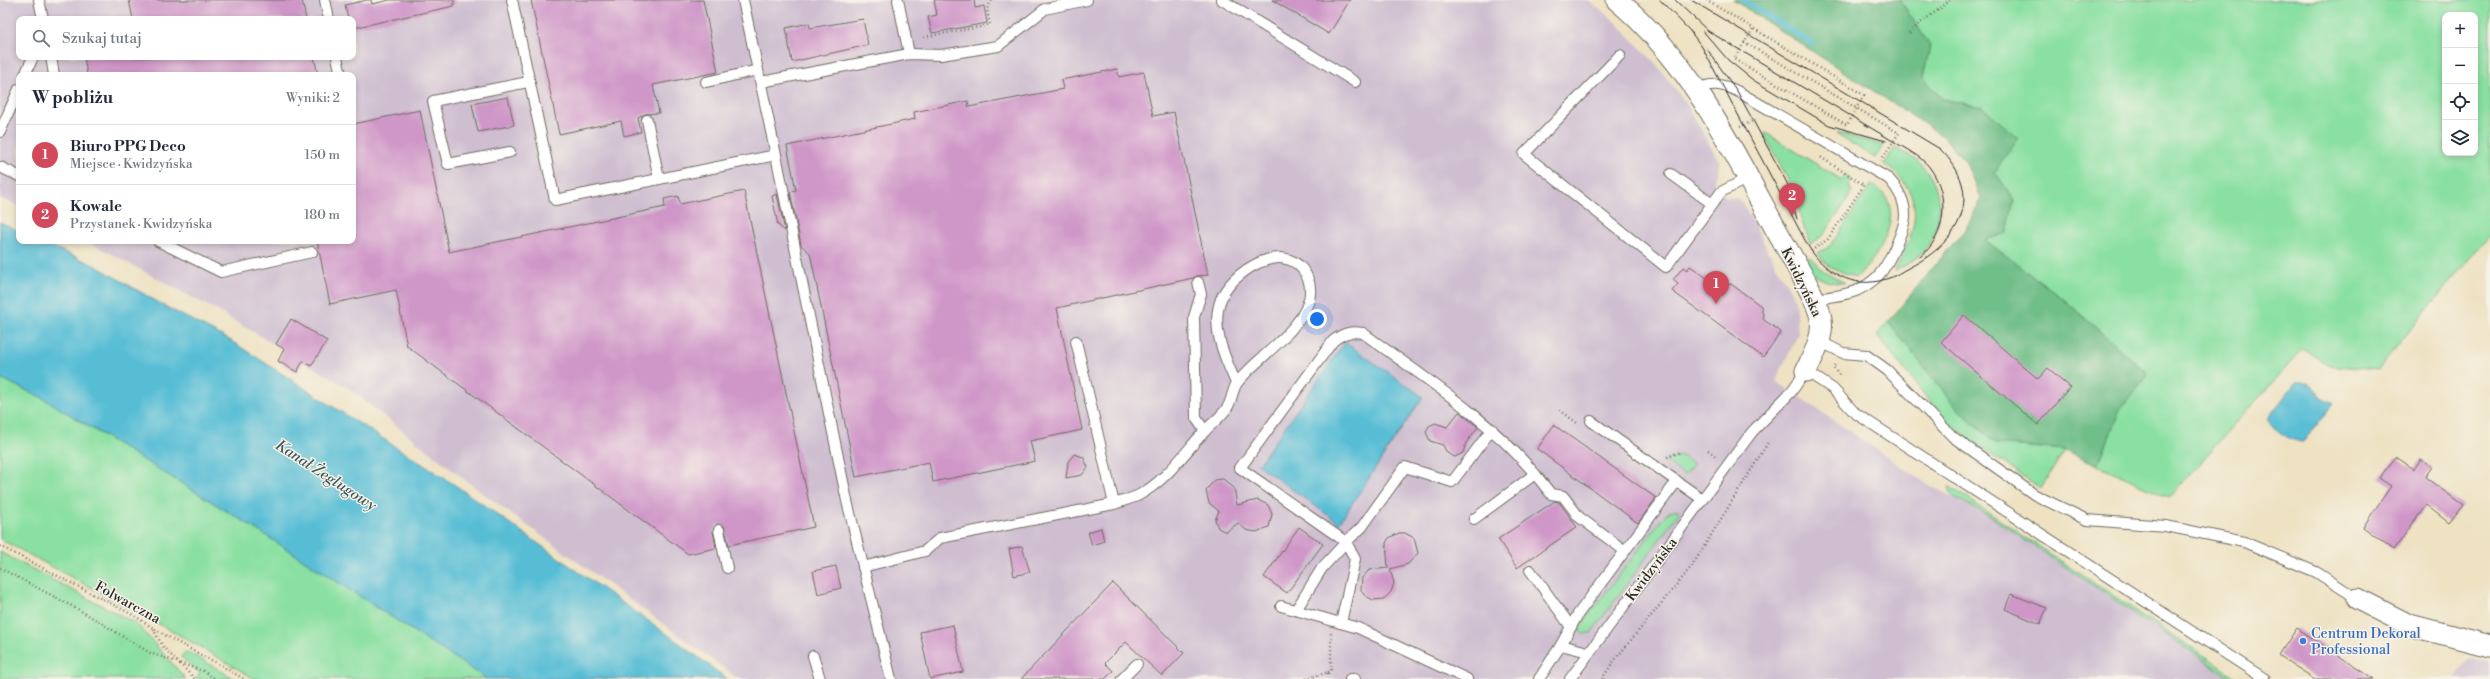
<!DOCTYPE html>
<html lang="pl">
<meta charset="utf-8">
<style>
body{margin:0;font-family:"Libre Bodoni",serif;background:#f6f6f7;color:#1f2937}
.controls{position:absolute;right:12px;top:12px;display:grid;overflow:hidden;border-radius:8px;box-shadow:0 2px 6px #0003}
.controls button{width:36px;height:36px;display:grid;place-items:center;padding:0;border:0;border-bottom:1px solid #e0e1e3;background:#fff;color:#1f2937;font:20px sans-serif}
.you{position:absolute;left:1317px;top:319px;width:14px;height:14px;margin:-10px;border:3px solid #fff;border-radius:50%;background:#1a73e8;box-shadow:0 0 0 6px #1a73e833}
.badge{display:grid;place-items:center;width:26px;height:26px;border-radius:50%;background:#d1495b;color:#fff;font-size:13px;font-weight:700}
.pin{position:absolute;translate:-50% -33px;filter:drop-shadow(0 1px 2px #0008)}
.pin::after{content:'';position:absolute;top:21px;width:14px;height:12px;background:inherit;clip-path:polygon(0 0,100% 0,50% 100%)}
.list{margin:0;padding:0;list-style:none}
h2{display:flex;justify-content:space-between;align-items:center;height:52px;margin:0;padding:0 16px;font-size:17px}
h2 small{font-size:13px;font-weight:400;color:#747a83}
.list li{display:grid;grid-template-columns:26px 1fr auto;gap:12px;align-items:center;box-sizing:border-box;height:60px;padding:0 16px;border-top:1px solid #e0e1e3}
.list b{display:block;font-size:15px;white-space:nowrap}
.list p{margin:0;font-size:13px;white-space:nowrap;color:#747a83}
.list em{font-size:13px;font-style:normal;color:#747a83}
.icon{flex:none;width:22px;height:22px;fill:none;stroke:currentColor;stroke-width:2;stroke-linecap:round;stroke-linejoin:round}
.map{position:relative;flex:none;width:2490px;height:679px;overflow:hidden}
.search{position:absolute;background:#fff;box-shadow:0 2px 6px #0003;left:16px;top:16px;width:340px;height:44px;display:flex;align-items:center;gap:10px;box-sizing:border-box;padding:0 14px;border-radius:8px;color:#747a83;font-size:15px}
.panel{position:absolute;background:#fff;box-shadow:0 2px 6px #0003;left:16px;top:72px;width:340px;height:172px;border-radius:8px}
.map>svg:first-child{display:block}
.industrial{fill:#cebed0;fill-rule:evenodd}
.green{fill:#8ae0a2;stroke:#5a8666;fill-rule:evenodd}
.forest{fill:#6fbe88;stroke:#4d745a}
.water{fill:#57bdd5;stroke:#417480}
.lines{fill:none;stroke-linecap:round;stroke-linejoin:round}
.stream{stroke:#57bdd5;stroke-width:5.5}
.building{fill:#cf96c8}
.service-casing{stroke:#6f6b60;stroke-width:12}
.minor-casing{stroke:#6f6b60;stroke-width:23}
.path{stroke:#6f6b60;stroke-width:2.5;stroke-dasharray:1 3;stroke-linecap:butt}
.service{stroke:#fff;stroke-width:10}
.minor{stroke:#fff;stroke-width:21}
.tram{stroke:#2b2b2b;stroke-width:1}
.shop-dot{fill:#3f7fe0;stroke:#f7f3e8;stroke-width:1.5}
.labels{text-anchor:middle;stroke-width:3;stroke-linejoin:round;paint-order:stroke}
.street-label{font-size:14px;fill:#2b2b2b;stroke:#f7f3e8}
.shop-label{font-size:14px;fill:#366cbe;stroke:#f7f3e8;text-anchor:start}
.water-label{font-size:15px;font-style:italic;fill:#38575e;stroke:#f7f3e8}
</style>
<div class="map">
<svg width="2490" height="679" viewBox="0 0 2490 679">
<rect width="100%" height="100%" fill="#f7f3e8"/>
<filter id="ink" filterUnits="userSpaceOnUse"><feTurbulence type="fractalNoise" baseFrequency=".025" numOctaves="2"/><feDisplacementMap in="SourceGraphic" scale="8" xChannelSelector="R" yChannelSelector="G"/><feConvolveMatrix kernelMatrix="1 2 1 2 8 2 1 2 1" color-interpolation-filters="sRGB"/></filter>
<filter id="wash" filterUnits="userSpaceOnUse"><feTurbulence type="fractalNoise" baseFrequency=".012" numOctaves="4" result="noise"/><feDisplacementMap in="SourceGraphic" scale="16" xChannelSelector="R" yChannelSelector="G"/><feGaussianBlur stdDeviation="0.9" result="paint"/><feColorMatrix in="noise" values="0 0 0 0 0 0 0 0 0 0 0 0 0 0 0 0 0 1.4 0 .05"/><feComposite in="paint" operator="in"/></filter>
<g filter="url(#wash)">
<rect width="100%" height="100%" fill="#eee2c3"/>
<g class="industrial">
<path d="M0 0H1588L1617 23 1659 68 1686 103 1719 161V169L1714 181 1715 185 1727 198 1734 197 1741 201 1795 300 1798 334 1776 381 1927 484 1988 515 2232 679H739L469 483 347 387 216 310 87 241H353V75H19V206L0 198ZM19 19H353V57H19Z"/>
<polygon points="2468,658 2490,663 2490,679 2454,679"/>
</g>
<g class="green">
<path d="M1900 0H2490V234L2377 370 2329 365 2303 349 2169 497 2098 465 2120 410 2148 374 2061 297 1984 240 2014 200 1995 172 1983 107 1942 99 1923 77 1930 46ZM2445 15H2475V153H2445Z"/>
<polygon points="1766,133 1842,180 1845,175 1852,180 1849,184 1852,193 1824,235 1811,244 1804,228 1793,189 1764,134"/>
<polygon points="1837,133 1884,145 1875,158 1836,134"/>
<path d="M1895 148C1902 152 1910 155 1916 160 1945 182 1946 227 1922 253 1914 261 1904 266 1894 272 1916 230 1930 197 1884 164Z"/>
<path d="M1871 185C1912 203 1879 260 1855 278L1827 265 1818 253 1830 246Z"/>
<path d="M1810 257 1824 271 1845 283C1827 284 1813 277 1803 262Z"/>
<polygon points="1888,322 1956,407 1996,444 2065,450 2040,489 1945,421 1877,335"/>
<polygon points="0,378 41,397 256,529 487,679 255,679 181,636 0,539"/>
<polygon points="1680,455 1694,464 1684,475 1665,461"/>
<polygon points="1949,486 2238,679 2232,679 1988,515 1952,496"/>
<polygon points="1673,510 1678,510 1679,513 1591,633 1583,634 1580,630 1581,625 1666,514"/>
<polygon points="0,552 137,624 186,679 0,679"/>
<polygon points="184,653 190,653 235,679 196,679 200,673 181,657"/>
</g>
<polygon class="forest" points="1733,0 1900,0 1930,46 1923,77 1942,99 1983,107 2018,138 1995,172 2014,200 2007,233 1985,240 2061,297 2148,374 2120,410 2098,465 2065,450 1996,444 1956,407 1888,322 1967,227 1981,199 1965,161 1943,136"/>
<g class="water">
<polygon points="0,222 19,231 19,241 40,241 96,266 168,308 228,339 458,487 674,639 727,679 487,679 256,529 41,397 0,378"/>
<polygon points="1345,342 1423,397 1339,523 1258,465"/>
<path d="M2296 382C2309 380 2314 390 2323 398 2326 401 2330 401 2334 404L2303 442C2290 441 2276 431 2268 421L2270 415Z"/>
</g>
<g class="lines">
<polyline class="stream" points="1743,0 1813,44"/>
</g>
<g id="blocks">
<g class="building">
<polygon points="129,0 302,0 306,19 133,19"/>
<polygon points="367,0 371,0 372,4 390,0 454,0 454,6 353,28 353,19 348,19 345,5"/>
<polygon points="531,0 703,0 718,72 653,85 659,113 645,114 638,118 641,132 624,136 621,121 559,134"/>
<polygon points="934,0 974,0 975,8 984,6 987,23 932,33 928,17 937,15"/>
<polygon points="1272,0 1350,0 1329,34"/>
<polygon points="863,19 868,45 792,62 786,28 809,23 810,28"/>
<polygon points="84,57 314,57 318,75 87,75"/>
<polygon points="1117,69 1119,77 1144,72 1153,116 1174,112 1208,275 1197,276 1193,278 1057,308 1082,430 1030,441 1035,461 933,482 929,462 856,477 810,253 801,245 790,192 796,190 787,146 915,119 914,112 968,101 969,107 1063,89 1061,80"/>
<polygon points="508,97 514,125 478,132 472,104"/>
<polygon points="420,110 449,252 665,207 664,199 678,196 680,204 744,191 814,527 729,545 724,526 717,524 713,531 716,548 688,554 407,346 396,290 330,304 317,241 353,241 353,124"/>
<polygon points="777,194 785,231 778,225 772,196"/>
<polygon points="1690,266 1718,286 1731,284 1761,306 1764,320 1781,332 1763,357 1672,291 1678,284 1673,280 1683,267 1687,270"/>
<polygon points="1964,315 2038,379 2048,368 2070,387 2038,425 1941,342"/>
<polygon points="291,319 327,341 311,366 303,361 297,372 278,361 284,349 276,344"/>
<polygon points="1459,412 1478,427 1466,443 1463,453 1455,457 1447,453 1443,445 1430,441 1426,432 1429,426 1435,423 1447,427"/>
<polygon points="1554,425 1656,498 1638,523 1537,449"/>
<polygon points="1074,454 1083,457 1088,467 1082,475 1066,478 1068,462"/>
<polygon points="2396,457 2414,469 2421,459 2432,467 2425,477 2463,505 2449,523 2426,505 2394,550 2363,527 2391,486 2379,478"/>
<polygon points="1223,479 1234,488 1237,505 1258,500 1268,505 1272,514 1269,527 1256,532 1246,530 1238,523 1226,532 1218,528 1215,520 1219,511 1209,503 1206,491 1214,480"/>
<polygon points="1555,501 1559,502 1577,527 1517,568 1498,539"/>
<polygon points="1299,527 1323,544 1287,593 1264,577"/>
<polygon points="1101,528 1104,541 1092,545 1088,532"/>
<polygon points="1399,533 1405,533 1414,538 1418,553 1408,564 1390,569 1394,583 1391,592 1384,599 1373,600 1364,595 1361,590 1362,578 1369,570 1388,568 1386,543 1389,538"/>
<polygon points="1022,546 1030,572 1014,576 1009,549"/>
<polygon points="836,566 841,588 818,594 813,571"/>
<polygon points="1113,583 1184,653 1162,676 1126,642 1105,663 1113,671 1105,679 1021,679"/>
<polygon points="2011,594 2047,608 2040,624 2005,609"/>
<polygon points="953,625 963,672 930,679 920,632"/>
<polygon points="2297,628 2374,679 2315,679 2290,663 2279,655"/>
</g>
</g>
</g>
<g filter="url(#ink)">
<use href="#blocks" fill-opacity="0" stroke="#6f6b60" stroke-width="1"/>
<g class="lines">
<defs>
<g id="service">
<polyline points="39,0 43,19"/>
<polyline points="325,0 329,19"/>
<polyline points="512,0 555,200 659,179 647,120"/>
<polyline points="898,0 909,54"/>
<polyline points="1222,0 1355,82"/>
<polyline points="1620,55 1524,154 1666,267 1721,192 1748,178"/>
<polyline points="51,57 54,75"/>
<polyline points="337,57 341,75"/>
<polyline points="25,75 33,57"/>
<polyline points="706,82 758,70"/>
<polyline points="761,82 909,54 941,55 998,46 1045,9 1087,0"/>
<path d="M1697 89C1712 82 1722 84 1737 91L1889 179C1898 189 1905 202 1905 215 1905 229 1888 266 1878 276 1873 281 1864 287 1858 290 1845 296 1827 297 1813 299"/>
<polyline points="0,132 19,89"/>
<polyline points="510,152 448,164 433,101 528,82"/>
<polyline points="776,155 847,501 891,679"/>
<polyline points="0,167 19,176"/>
<polyline points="1671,174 1711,203"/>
<polyline points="659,179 776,155 743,0"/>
<polyline points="158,241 221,272 312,252"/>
<polyline points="1198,282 1201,294 1194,317 1196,418 1205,431"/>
<polyline points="1076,341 1114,504"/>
<polyline points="1819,341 1843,353 1866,355 1887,370 1953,437 2035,495 2087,520 2166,526 2244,542 2316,572 2358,599"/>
<polyline points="1591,421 1702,499"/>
<path d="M1492 429 1452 482 1405 467 1362 527 1346 542 1240 468 1333 341C1343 333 1350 331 1363 333 1423 377 1487 417 1535 474"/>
<polyline points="1474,519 1535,474 1551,494 1563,496 1579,517 1625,551"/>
<polyline points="719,530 727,568"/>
<path d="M863 567 925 551 940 538 1114 504C1122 501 1131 499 1139 495 1166 481 1184 453 1204 432 1211 424 1221 417 1227 408 1232 401 1232 390 1237 383 1257 355 1334 312 1303 270 1281 240 1231 273 1221 299 1210 327 1225 358 1236 383"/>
<polyline points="1530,570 1571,627"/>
<polyline points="1281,606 1358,628 1467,679"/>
<polyline points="1296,610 1322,568 1346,542 1355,559 1341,623"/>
<polyline points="1561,645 1578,614 1677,481"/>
<polyline points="813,656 820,679"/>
<polyline points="1122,679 1137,664"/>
<polyline points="1350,679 1355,679"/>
<polyline points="1539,679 1561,645 1588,652"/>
<polyline points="1570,679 1752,432 1791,392 1806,371 1833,389 1855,413 2265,679"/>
</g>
<g id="minor">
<path d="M1617 0C1692 63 1732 149 1778 233 1789 253 1818 299 1821 319 1824 337 1813 356 1806 371"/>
<polyline points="2358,599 2409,625 2490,646"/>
</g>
</defs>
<use href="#service" class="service-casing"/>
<use href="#minor" class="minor-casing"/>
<g class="path">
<polyline points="1706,0 1864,95 1847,125 1734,59 1753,29"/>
<path d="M1909 33C1922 20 1936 13 1950 0"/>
<polyline points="924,37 990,25 987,9 992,0"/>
<polyline points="1744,42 1899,133 1881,160"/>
<polyline points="1740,127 1757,119"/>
<polyline points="1811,251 1828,239 1864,185 1819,156"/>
<polyline points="1835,365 1833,367 1839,375"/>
<polyline points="1560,410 1577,423"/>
<polyline points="1708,450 1717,457"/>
<polyline points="1667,457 1681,452"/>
<path d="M0 546 135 616C169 640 208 657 244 679"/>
<polyline points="0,568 83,612 150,653 203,671 215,679"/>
<polyline points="153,629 164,648 195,679"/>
<polyline points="1328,672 1331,671 1331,633"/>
<polyline points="1306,679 1328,672 1328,675"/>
<polyline points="1602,679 1613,662 1692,566 1769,441"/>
</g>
<use href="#service" class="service"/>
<use href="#minor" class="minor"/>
<g class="tram">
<polyline points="1660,0 1693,34"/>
<path d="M1675 0 1708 31 1908 150C1916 155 1924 160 1930 168 1950 195 1947 236 1920 257"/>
<path d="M1690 31 1702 47 1807 244C1823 272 1853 290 1886 279 1895 277 1902 271 1910 267 1960 242 1986 194 1940 149L1691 0"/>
<polyline points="1703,31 1728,60 1753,80 1829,125 1886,141"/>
<polyline points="1707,49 1737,91 1787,183 1797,219"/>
</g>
</g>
</g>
<circle class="shop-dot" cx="2303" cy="641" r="4"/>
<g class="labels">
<g class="street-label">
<text transform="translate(1802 282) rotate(64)" y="5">Kwidzyńska</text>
<text transform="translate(1651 569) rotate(-53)" y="5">Kwidzyńska</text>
<text transform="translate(128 602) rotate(29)" y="5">Folwarczna</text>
</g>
<g class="shop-label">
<text x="2311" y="638">Centrum Dekoral<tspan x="2311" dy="16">Professional</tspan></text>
</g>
<g class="water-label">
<text transform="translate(326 475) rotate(33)" y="5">Kanał Żeglugowy</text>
</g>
</g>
</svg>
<div class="controls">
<button>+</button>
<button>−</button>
<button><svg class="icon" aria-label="locate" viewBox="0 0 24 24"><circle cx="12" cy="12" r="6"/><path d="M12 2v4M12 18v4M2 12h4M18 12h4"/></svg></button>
<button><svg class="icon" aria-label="layers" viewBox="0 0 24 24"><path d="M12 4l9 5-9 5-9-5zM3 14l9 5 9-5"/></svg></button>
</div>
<div class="you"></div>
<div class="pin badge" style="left:1716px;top:304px">1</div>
<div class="pin badge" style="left:1792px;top:216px">2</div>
<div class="search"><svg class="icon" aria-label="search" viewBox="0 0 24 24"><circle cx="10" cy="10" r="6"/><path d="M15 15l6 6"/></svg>Szukaj tutaj</div>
<section class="panel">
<h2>W pobliżu<small>Wyniki: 2</small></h2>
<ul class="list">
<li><span class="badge">1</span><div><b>Biuro PPG Deco</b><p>Miejsce · Kwidzyńska</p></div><em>150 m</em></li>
<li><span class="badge">2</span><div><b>Kowale</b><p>Przystanek · Kwidzyńska</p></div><em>180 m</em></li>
</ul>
</section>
</div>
